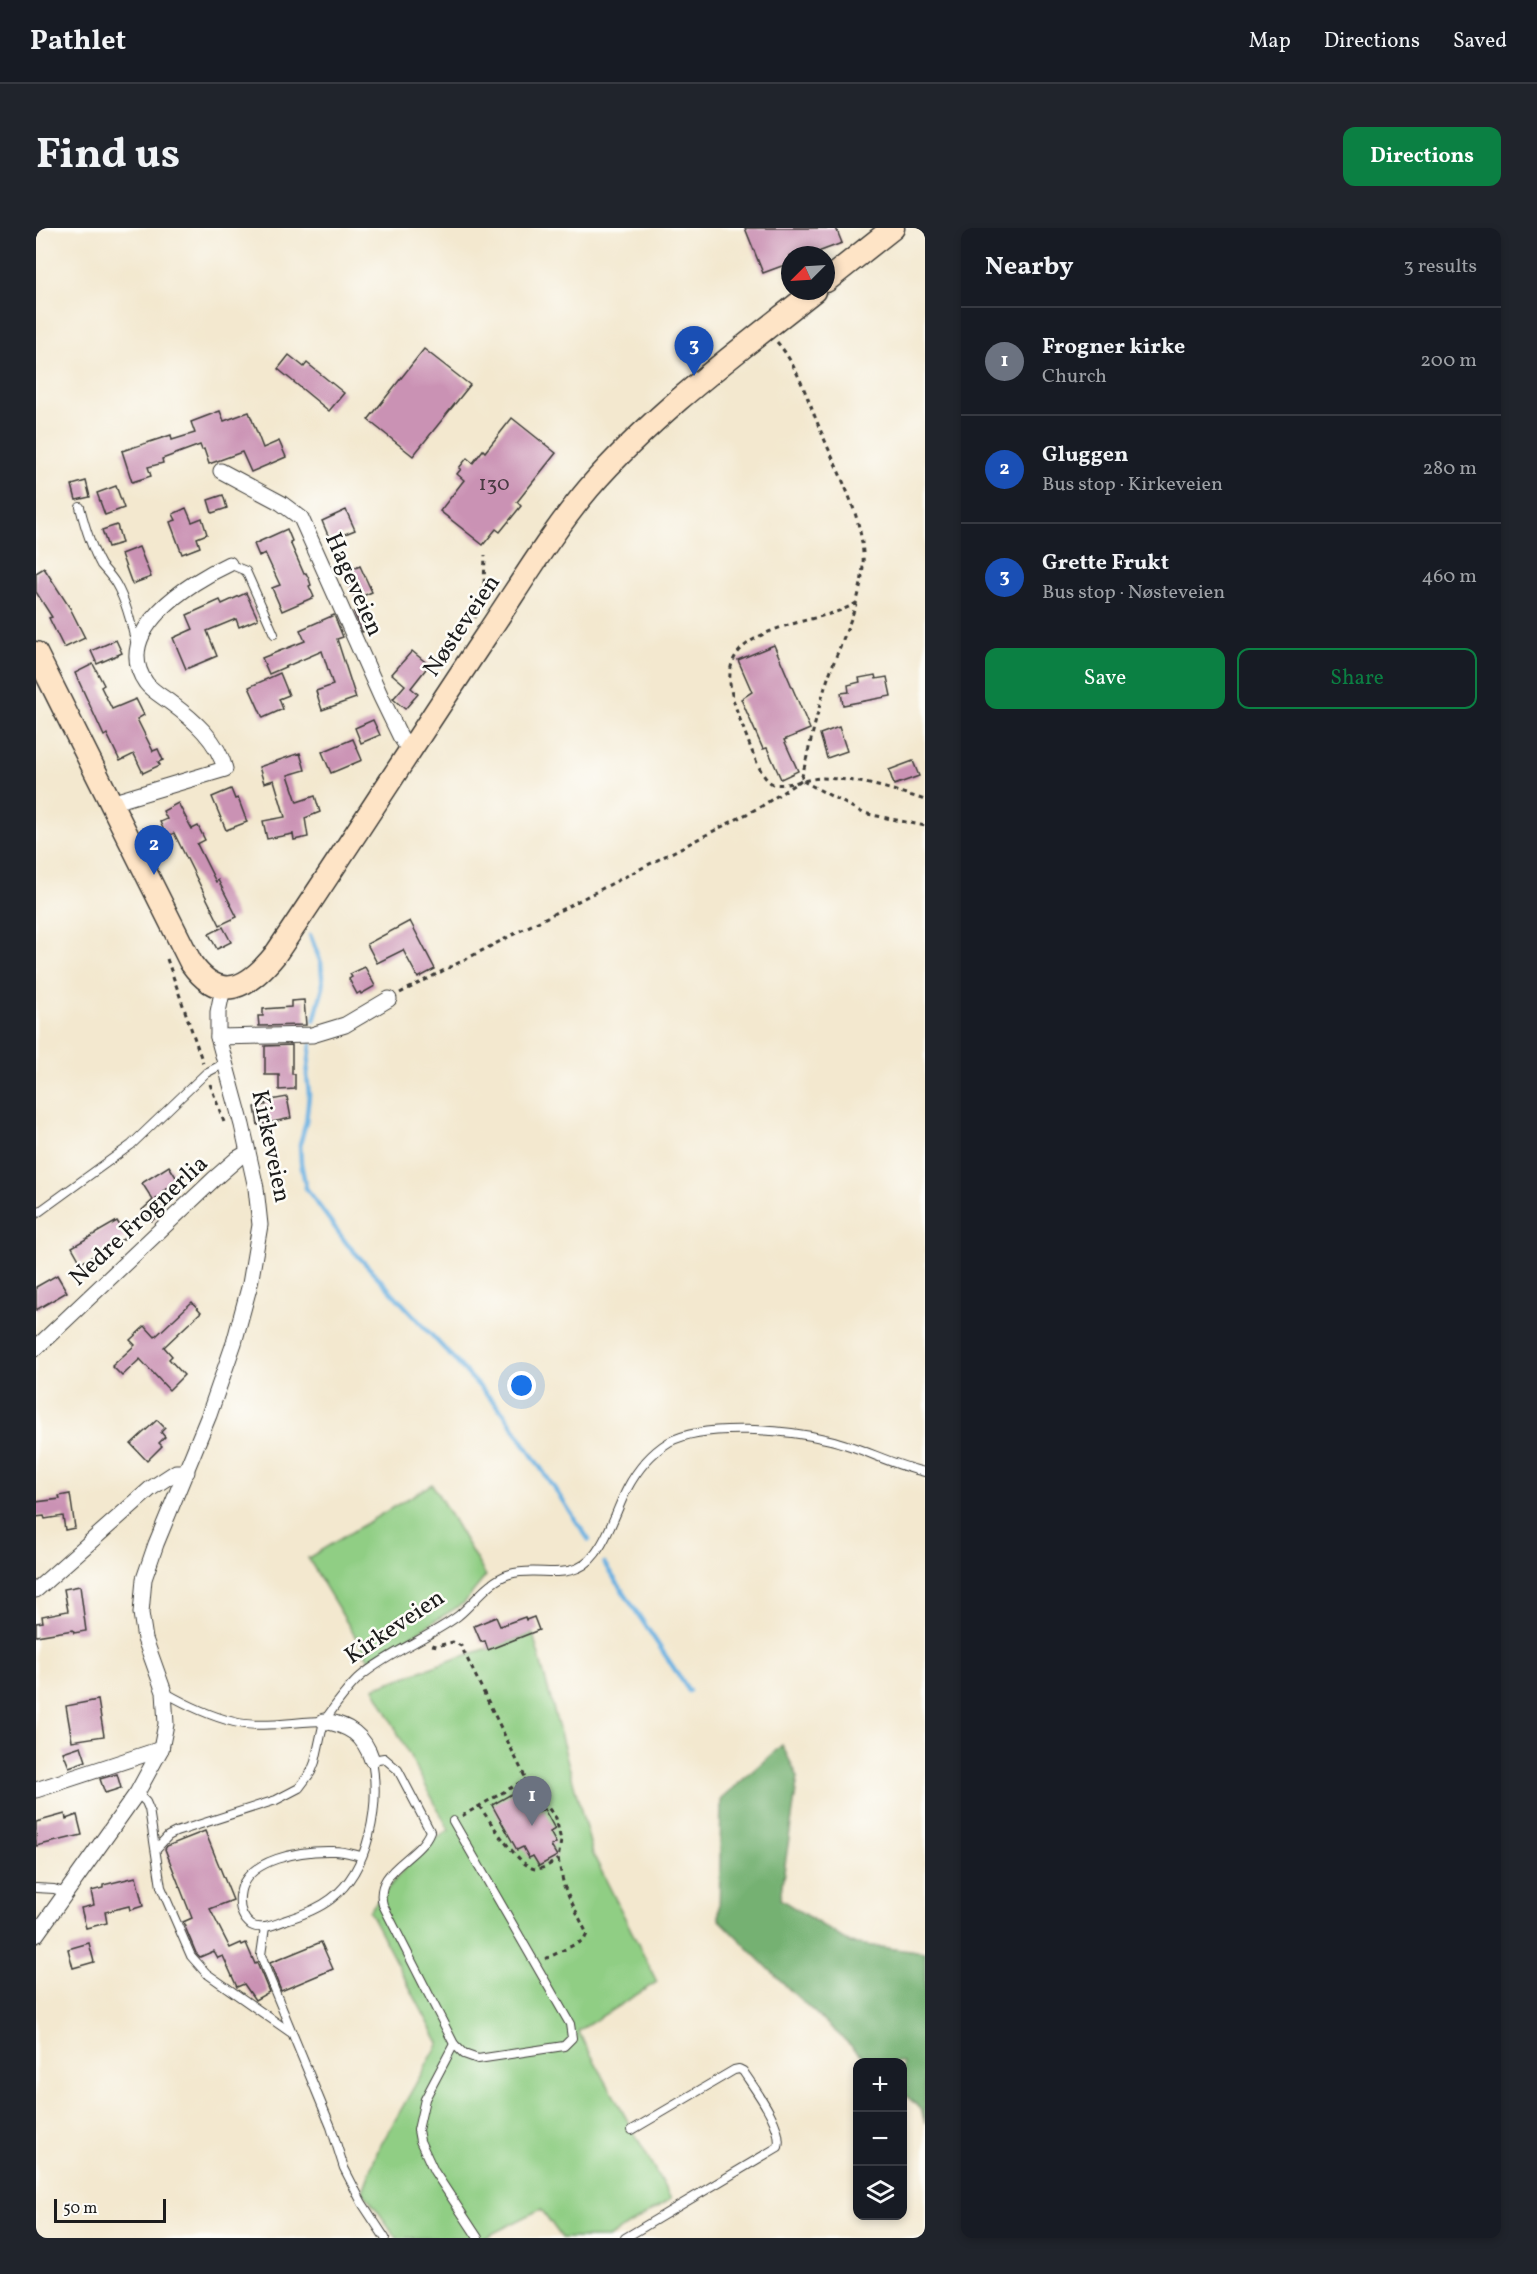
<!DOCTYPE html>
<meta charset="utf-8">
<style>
body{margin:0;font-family:Vollkorn,serif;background:#20242c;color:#f1f3f6}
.controls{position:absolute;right:18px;bottom:18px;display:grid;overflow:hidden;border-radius:12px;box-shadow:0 3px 9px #0003}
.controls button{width:54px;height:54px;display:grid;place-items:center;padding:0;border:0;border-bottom:2px solid #363941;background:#171b24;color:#f1f3f6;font:30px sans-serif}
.compass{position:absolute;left:745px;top:18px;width:54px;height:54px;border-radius:50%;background:#171b24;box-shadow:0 3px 9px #0003;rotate:246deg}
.scale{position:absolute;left:18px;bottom:15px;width:112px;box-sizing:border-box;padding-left:6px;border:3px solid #1c1c1c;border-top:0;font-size:16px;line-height:21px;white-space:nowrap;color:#1c1c1c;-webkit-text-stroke:4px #fdfcf7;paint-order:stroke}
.you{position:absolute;left:486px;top:1158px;width:21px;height:21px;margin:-15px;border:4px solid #fff;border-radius:50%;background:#1a73e8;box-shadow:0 0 0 9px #1a73e833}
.badge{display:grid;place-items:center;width:39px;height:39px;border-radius:50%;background:#0b8043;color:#fff;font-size:20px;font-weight:700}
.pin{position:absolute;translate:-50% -50px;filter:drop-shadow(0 2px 3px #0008)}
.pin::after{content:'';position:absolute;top:32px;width:21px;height:18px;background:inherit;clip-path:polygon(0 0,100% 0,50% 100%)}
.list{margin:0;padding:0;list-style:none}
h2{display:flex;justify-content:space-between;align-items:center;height:78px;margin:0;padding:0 24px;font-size:26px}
h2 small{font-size:20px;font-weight:400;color:#9ea1a6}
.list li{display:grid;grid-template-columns:39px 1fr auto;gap:18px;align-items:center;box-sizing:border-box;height:108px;padding:0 24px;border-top:2px solid #363941}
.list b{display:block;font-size:22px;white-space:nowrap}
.list p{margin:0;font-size:20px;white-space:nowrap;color:#9ea1a6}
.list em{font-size:20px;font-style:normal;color:#9ea1a6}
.actions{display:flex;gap:12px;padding:18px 24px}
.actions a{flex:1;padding:14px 0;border:2px solid #0b8043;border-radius:12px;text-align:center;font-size:21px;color:#0b8043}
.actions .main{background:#0b8043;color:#fff}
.icon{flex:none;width:33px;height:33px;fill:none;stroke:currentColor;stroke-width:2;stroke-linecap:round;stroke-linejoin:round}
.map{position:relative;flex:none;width:889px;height:2010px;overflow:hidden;border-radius:12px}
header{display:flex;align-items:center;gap:36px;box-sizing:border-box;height:84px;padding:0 30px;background:#171b24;border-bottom:2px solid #363941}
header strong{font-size:28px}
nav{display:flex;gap:33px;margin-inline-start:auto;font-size:21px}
.intro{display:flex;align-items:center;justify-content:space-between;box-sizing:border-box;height:144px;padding:0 36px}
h1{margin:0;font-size:42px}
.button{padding:15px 27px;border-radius:12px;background:#0b8043;color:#fff;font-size:21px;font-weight:700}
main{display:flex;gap:36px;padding:0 36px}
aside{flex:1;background:#171b24;border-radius:12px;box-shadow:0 3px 9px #0003}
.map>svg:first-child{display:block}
.green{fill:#90ce84;stroke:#567550;stroke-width:1.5}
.forest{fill:#74b172;stroke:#486647;stroke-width:1.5}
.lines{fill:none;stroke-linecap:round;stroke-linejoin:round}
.stream{stroke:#6ab1e1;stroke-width:4.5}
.building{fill:#ca92b4}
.lane-casing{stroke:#3c3b37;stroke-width:10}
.street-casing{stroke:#3c3b37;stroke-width:17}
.secondary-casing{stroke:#3c3b37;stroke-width:25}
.path{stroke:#3c3b37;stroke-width:3;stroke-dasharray:4.5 4.5;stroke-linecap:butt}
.lane{stroke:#fff;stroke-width:8}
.street{stroke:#fff;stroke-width:15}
.secondary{stroke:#fee4c6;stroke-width:22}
.labels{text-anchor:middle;stroke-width:5;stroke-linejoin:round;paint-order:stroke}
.number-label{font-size:21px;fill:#483a42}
.street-label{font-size:24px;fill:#1c1c1c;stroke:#fdfcf7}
</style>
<header>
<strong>Pathlet</strong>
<nav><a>Map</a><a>Directions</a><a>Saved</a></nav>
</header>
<div class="intro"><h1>Find us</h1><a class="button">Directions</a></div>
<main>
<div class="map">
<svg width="889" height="2010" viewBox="0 0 889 2010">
<rect width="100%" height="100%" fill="#fdfcf7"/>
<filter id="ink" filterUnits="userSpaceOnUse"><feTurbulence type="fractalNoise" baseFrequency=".0167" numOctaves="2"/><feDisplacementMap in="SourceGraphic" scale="12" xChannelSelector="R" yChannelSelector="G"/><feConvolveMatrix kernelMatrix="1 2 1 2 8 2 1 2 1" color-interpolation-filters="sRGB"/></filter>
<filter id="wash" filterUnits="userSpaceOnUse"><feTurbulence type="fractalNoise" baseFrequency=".008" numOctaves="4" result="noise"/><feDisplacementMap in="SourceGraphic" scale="24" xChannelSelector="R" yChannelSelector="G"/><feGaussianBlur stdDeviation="1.35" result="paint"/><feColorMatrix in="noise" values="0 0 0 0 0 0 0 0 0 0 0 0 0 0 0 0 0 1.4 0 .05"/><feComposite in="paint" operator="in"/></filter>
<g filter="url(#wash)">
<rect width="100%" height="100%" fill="#f3e8cf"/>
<g class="green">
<polygon points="396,1256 450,1348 428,1375 334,1433 272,1330"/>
<polygon points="497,1406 557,1626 621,1754 542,1803 635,1971 572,2010 526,2010 505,1981 448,2010 361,2010 327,1963 342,1922 403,1815 333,1683 383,1623 413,1602 338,1460 421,1430"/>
</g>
<polygon class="forest" points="746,1517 762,1549 744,1671 814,1715 889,1725 889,1895 885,1881 867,1865 867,1834 833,1834 755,1763 683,1691 685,1571"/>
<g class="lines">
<g class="stream">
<polyline points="274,707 285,735 287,759 278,793"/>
<polyline points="275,816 271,847 273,867 270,894 264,916 265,935 270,960 311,1016 467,1184 553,1312"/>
<polyline points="568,1335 653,1463"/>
</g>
</g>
<g id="blocks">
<g class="building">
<polygon points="709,0 800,0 806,15 774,27 754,27 754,35 727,45"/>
<polygon points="388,121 434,157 377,228 332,192"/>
<polygon points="253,127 268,139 271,135 308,165 293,183 242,141"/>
<polygon points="184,183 188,193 213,184 227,220 243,213 250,229 215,244 206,224 173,236 168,221 166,222 164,217 126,231 127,235 112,239 115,248 96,254 86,223 135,207 136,212 159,205 155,194"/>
<polygon points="476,190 520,225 481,274 485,278 464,304 460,301 447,317 404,283 428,252 421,246 425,241 423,240 431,230 437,235 447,222 449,224"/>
<polygon points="50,253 54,269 40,272 36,257"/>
<polygon points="80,258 88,280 69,287 61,265"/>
<polygon points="187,267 191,280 176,285 172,272"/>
<polygon points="150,280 156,294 166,290 171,306 161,310 164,319 146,326 134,294 140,292 137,286"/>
<polygon points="310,282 319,302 294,312 286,293"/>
<polygon points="81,297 86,315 72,319 66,302"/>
<polygon points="251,301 256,313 254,314 268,346 270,345 273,351 275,357 273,358 278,369 246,383 236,360 244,357 229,325 223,328 218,316"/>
<polygon points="103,319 115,349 96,356 85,326"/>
<polygon points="324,338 336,364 320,371 307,345"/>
<polygon points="8,340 34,380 49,410 28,420 13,390 16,389 0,364 0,345"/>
<polygon points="210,365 222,391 203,399 200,391 171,403 181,428 150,441 137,410 157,401 151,387 184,372 186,376"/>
<polygon points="329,379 338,399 326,404 318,384"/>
<polygon points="298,387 307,409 301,411 320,470 286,482 280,463 297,457 286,423 233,446 226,430 269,413 264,402"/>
<polygon points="80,412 86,425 61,436 55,423"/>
<polygon points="738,417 774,501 748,512 762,543 745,551 731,520 727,521 705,471 716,464 702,432"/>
<polygon points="376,423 393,437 375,460 382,466 369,481 357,471 369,457 356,446"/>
<polygon points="57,436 68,457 65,459 76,481 100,471 108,487 101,491 117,523 122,521 127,532 122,534 124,537 107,545 98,526 84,533 71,506 68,508 39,445"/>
<polygon points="244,445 253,467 243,471 247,481 227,490 213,459"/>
<polygon points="839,447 840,451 851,449 855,468 807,477 805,465 813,464 812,457 824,454 823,450"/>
<polygon points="337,492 344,507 325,515 319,500"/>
<polygon points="803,499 811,523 791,530 784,506"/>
<polygon points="317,511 326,532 295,545 286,524"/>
<polygon points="264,525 269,542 252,547 261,574 279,568 284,584 269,590 272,609 258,612 257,606 231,611 227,593 249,589 238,552 228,555 223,539"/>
<polygon points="877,533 883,548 858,557 853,542"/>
<polygon points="195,561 199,571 202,570 211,594 190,602 176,569"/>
<polygon points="142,575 156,601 162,598 169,612 161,616 180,654 182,652 201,689 184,697 138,605 131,609 124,594 131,591 127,583"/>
<polygon points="374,693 399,741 382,750 367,722 341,735 331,716"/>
<polygon points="187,699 195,714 181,721 173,706"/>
<polygon points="329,739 339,758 325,766 324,764 321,766 313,751 316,749 314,746"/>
<polygon points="268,772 270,797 223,798 222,788 227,788 227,781 255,779 255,773"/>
<polygon points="256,817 256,846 259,846 259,861 243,862 243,847 229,847 229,818"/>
<polygon points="251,869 255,890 222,897 219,879 230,877 229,873"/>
<polygon points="133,938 143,954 127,963 129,966 120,971 129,981 116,993 106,982 117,972 106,955"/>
<polygon points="81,993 91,1009 45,1035 36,1019"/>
<polygon points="21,1047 31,1064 0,1082 0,1059"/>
<polygon points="156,1074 165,1084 128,1119 136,1128 133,1131 148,1147 133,1162 104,1131 86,1148 76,1138 99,1117 94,1112 109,1098 119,1109"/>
<polygon points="121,1192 129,1200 125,1204 129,1209 123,1215 126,1218 111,1233 95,1216"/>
<polygon points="34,1266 39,1300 29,1302 27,1288 9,1291 8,1288 0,1289 0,1274 24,1271 23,1268"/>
<polygon points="44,1358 50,1403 38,1405 37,1402 0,1408 0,1395 7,1394 6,1388 32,1383 28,1361"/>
<polygon points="460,1389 464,1398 489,1389 490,1392 498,1389 503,1402 452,1422 449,1413 445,1414 438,1398"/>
<polygon points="62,1472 68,1508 36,1513 30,1478"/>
<polygon points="45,1518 50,1533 33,1539 27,1524"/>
<polygon points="81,1546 85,1560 69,1565 64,1551"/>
<polygon points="486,1560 494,1576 497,1574 503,1584 508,1581 519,1601 514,1604 520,1615 515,1618 521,1628 503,1638 497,1628 493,1630 487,1619 481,1622 456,1577"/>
<polygon points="29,1586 30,1591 41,1587 46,1607 0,1618 0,1594"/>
<polygon points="169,1603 197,1672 174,1681 194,1720 205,1715 206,1717 210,1715 219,1736 221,1735 233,1764 219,1772 208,1756 201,1759 187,1728 182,1730 178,1723 164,1729 160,1725 147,1694 156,1690 129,1621 131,1618"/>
<polygon points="100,1649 107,1678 94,1682 93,1678 69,1684 71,1695 50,1700 45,1680 58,1677 55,1663 67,1660 67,1657"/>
<polygon points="285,1714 297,1741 245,1763 234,1735"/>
<polygon points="53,1715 58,1734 37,1740 32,1721"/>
</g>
</g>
</g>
<g filter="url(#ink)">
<use href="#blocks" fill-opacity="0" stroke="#3c3b37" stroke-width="1.5"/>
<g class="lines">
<defs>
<g id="lane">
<path d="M44 279C49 299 55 319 65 337 70 343 76 349 80 356 91 375 96 397 100 418"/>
<polyline points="193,336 210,343 238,406"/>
<polyline points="0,986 95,917 170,845 189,835"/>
<path d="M128 1464C149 1476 174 1488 198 1494 225 1501 260 1493 288 1493"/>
<path d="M288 1493C299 1478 311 1460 325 1448 354 1424 392 1410 422 1388 439 1374 453 1352 474 1346 496 1339 521 1349 542 1340 567 1330 579 1284 591 1261 601 1242 615 1225 633 1214 669 1194 755 1202 794 1212 827 1220 856 1237 889 1244"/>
<polyline points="101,1565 110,1574 113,1581 125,1659 155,1728 170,1745 254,1804"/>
<polyline points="120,1621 132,1608 140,1604 240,1572 263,1560 275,1544 279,1534 288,1493"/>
<path d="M325 1628C316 1626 307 1623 298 1623 268 1622 207 1630 204 1668 203 1679 206 1690 215 1697 225 1703 240 1696 250 1692 266 1687 282 1681 295 1671 334 1641 344 1577 336 1532L348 1530 362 1542 394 1603C383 1632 337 1641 347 1677L418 1816 428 1826 442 1831 528 1818 536 1810 534 1796 417 1593"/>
<polyline points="0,1660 18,1661 30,1665"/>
<polyline points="229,1699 225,1727 231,1744 295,1899 308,1940 326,1975 349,2010"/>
<polyline points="418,1816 389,1871 382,1902 384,1913 398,1943 442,2010"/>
<path d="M589 2010 742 1919C748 1899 718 1860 707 1843L703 1841 698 1842 596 1902"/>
</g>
<g id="street">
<polyline points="185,243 245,275 265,290 345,469 364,508 374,523"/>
<path d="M75 575 189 541C182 513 158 492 135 475 127 469 116 463 110 455 74 404 154 354 193 336"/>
<polyline points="182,809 276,807 309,797 353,771"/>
<polyline points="0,1120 178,951 202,930 211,925"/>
<polyline points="0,1362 114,1261 140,1244 151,1244"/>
<path d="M288 1493C313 1497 328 1507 336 1532"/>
<polyline points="0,1562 125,1521"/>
<polyline points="0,1707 101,1565 125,1521 130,1496 128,1464 109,1411 105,1385 108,1351 120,1316 173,1187 198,1115 214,1056 224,997 220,960 206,897 182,809 182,784 187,760"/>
</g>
<g id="secondary">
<polyline points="790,53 857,0"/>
<path d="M0 425 155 735C184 776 212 760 239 727 311 621 380 512 451 406 484 357 515 305 553 260 618 185 700 125 778 63"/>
</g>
</defs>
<use href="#lane" class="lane-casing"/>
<use href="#street" class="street-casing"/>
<use href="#secondary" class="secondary-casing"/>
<g class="path">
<path d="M741 114C763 139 773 177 787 208 801 242 821 278 826 315 833 364 807 406 792 450 781 483 774 518 765 552"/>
<path d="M821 375C814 378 807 382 800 384 770 394 703 402 695 439 690 460 702 485 709 505 714 517 725 552 737 556 750 559 772 550 787 550 823 551 855 561 889 572"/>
<polyline points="439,390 448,357 449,327"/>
<polyline points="767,553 827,585 889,598"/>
<polyline points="131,731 167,835"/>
<polyline points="364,765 726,578 765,552"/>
<polyline points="174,856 189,897"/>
<polyline points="396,1417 401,1418 417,1414 425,1418 490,1551 520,1590 525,1613 522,1631 528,1658 551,1706 548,1712 509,1731"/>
<path d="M443 1578C453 1591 484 1641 500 1641 508 1641 516 1635 522 1631"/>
<polyline points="426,1588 490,1551"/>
</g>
<use href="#lane" class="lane"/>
<use href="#street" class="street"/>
<use href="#secondary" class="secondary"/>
</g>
</g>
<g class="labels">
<g class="number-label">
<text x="458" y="262">130</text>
</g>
<g class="street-label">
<text transform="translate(319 356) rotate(66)" y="8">Hageveien</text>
<text transform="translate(425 397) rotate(-56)" y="8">Nøsteveien</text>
<text transform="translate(236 918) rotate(78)" y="8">Kirkeveien</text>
<text transform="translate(102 992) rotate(-43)" y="8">Nedre Frognerlia</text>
<text transform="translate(358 1398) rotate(-34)" y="8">Kirkeveien</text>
</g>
</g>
</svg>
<div class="controls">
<button>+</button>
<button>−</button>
<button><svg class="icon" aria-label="layers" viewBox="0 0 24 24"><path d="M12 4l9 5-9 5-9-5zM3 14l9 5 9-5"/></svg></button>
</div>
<svg class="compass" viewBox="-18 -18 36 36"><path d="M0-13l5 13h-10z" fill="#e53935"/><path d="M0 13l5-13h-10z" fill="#9ea1a6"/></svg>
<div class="scale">50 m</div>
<div class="you"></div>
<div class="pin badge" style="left:496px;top:1598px;background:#6b7280">1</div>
<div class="pin badge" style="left:118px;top:647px;background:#1a4fb4">2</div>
<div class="pin badge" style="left:658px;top:148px;background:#1a4fb4">3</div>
</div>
<aside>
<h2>Nearby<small>3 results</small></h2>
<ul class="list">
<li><span class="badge" style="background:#6b7280">1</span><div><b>Frogner kirke</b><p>Church</p></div><em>200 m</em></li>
<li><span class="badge" style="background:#1a4fb4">2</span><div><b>Gluggen</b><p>Bus stop · Kirkeveien</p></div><em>280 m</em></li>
<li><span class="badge" style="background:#1a4fb4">3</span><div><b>Grette Frukt</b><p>Bus stop · Nøsteveien</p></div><em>460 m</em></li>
</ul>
<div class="actions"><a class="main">Save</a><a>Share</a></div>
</aside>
</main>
